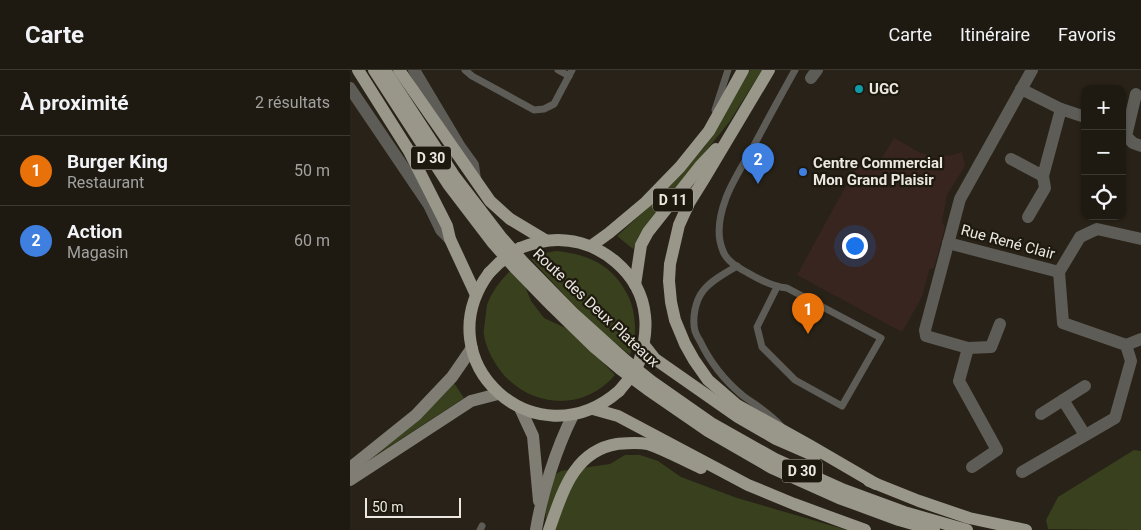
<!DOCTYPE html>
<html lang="fr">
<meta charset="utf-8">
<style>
body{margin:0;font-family:Roboto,sans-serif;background:#26231b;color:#f1f3f6}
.controls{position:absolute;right:15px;top:15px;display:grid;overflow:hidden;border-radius:10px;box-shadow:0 1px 4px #0004}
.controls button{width:45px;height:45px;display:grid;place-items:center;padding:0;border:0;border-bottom:1px solid #3c3832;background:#1e1a12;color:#f1f3f6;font:25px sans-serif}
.scale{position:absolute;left:15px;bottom:12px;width:96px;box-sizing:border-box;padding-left:5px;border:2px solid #ebe7e1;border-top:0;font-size:14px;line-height:18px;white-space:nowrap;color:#ebe7e1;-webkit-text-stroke:4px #1e190f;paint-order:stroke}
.you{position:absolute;left:504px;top:175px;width:18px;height:18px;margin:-12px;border:4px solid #fff;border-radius:50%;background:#1a73e8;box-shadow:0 0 0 8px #1a73e833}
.badge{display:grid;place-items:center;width:32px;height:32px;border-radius:50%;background:#8c9099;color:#fff;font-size:16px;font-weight:700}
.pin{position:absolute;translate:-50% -41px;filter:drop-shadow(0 1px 2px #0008)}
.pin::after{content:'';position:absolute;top:26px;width:18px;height:15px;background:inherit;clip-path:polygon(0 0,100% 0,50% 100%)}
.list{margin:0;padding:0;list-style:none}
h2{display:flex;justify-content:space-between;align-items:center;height:65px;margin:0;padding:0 20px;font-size:21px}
h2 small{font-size:16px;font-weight:400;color:#a1a19f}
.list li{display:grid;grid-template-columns:32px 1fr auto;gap:15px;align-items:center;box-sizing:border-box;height:70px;padding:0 20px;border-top:1px solid #3c3832}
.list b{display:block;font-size:19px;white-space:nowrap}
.list p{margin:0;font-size:16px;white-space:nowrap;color:#a1a19f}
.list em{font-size:16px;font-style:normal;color:#a1a19f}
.icon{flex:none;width:28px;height:28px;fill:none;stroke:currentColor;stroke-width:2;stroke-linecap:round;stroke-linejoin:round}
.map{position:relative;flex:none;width:791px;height:460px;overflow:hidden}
header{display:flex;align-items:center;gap:30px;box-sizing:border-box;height:70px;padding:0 25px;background:#1e1a12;border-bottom:1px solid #3c3832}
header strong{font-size:24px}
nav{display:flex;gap:28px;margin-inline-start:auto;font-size:18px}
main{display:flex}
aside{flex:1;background:#1e1a12}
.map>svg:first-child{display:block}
.education{fill:#382520}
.green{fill:#38401d}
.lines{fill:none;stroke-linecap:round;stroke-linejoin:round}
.lane{stroke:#5e5c57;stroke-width:7}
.street{stroke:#5e5c57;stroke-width:12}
.secondary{stroke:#7f7d74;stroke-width:12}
.primary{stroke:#99968a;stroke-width:12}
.primary-bridge{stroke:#99968a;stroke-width:12}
.culture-dot{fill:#0f9aa8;stroke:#1e190f;stroke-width:2}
.shop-dot{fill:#3f7fe0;stroke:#1e190f;stroke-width:2}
.labels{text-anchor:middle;stroke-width:4.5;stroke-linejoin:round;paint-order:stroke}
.shield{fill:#1e190f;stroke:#aea9a2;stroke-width:1}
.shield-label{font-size:14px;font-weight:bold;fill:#ebe7e1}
.poi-label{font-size:15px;font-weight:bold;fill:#ebe7e1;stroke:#1e190f;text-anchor:start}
.street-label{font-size:15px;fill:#ebe7e1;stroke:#1e190f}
</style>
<header>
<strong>Carte</strong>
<nav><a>Carte</a><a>Itinéraire</a><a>Favoris</a></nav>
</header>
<main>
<aside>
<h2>À proximité<small>2 résultats</small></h2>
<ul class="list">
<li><span class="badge" style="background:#e8710a">1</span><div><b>Burger King</b><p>Restaurant</p></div><em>50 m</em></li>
<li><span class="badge" style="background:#3f7fe0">2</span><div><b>Action</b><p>Magasin</p></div><em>60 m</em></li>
</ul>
</aside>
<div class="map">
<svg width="791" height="460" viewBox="0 0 791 460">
<rect width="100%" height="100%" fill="#282218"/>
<polygon class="education" points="544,68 571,83 585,87 603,85 612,82 615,96 597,125 592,152 595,157 584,198 579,200 572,227 552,262 447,205 508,94 524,101"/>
<g class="green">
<polygon points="400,0 412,0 380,51 295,157 288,167 283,179 267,166 315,122 356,75"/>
<path d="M206 181C237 184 261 194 276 222 282 232 284 242 285 255 285 266 285 274 280 285L246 257 219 230 181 189 189 184Z"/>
<path d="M161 200 174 214 181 231 194 248 222 261 265 305C234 341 183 339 152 303 144 292 136 279 134 265 133 260 135 255 135 250 136 245 136 239 137 235 142 221 151 210 161 200Z"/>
<polygon points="104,313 114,328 5,399"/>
<polygon points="784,380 791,381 791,460 698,459 696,450 708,427"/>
<polygon points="275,385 290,385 308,391 331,407 387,428 497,460 195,460 196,442 203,406 211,401 260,394"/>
</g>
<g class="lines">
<g class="lane">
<polyline points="115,0 122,6 184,40 194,39 204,34 222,0"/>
<polyline points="208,0 219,6"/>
<polyline points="365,40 378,0"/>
<path d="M387 196C376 203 361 210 353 221 345 231 342 249 345 261 346 264 348 268 350 271 360 292 374 310 392 325 405 335 420 343 431 356"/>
<path d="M427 217 407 257 412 277 445 310 492 336 531 268 437 218C424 217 410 210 398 203 389 198 377 192 373 181 366 165 370 144 376 128 382 112 392 96 401 81 415 54 430 27 445 0"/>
<polyline points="130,460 132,456"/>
</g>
<g class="street">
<polyline points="64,0 110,77 123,95 125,109"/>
<polyline points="461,8 467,0"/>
<polyline points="0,18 79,135 91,160 100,169"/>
<polyline points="671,19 711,39 735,47"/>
<polyline points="786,24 776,66 783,73 791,76"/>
<polyline points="661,89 693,106 711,39"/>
<polyline points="678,147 695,118 693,106"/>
<polyline points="598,173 709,202"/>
<polyline points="776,275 791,269"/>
<polyline points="618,278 641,277 650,254"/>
<polyline points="713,330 735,365"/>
<polyline points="691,344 735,316"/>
<polyline points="622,397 647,380 609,311 618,278 576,266 575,260 610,129 682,0"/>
<polyline points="672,402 765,348 781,291 776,275 713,253 709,202 730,167 747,159 791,169"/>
</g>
<g class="secondary">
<polyline points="170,338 183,366 189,431"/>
<polyline points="0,398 66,345 102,307 122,278"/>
<polyline points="0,410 121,331 148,324"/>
<path d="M186 460C192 423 206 379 223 345"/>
</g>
<g class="primary">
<polyline points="8,0 59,81 97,156 100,169 126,225"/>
<polyline points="24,0 98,114 143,173 165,198 202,236 244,277 270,299 297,319 358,361 422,398 489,428 549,450 584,460"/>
<polyline points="35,0 105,107 151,167 174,193 223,243 275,290 301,311 361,353 425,389 494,420 554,442 617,460"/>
<polyline points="49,0 140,131 160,149 195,170"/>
<polyline points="419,0 354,109 339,133 329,155 320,194 319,211 321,232 325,250 335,274 344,290 358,310 387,335 459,375 526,414"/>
<polyline points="241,176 259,163 296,132 330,97 359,61 393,0"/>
<path d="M170 178C183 173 194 170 208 170 250 170 291 203 295 246 297 262 294 276 289 292"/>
<path d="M139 203C74 291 185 394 269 321"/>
<polyline points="285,215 291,175 298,162 351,95 366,79"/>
<polyline points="294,275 305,289 388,347 426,369 465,386"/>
<polyline points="243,339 268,346 398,415 444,434 515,460"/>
<polyline points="519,411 569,431 619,448 676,460"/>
<path d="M199 460C212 424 223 381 267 374 278 373 287 372 298 374 316 380 333 390 351 398"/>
</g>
<g class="primary-bridge">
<polyline points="139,203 149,193 170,178"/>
<polyline points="269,321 284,303 289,292"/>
</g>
</g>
<circle class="culture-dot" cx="509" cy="19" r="5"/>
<circle class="shop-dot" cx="453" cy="102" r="5"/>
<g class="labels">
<g class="shield">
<rect x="61" y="76.5" width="40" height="23" rx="4"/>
<rect x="303" y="118.5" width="40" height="23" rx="4"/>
<rect x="432" y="389.5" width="40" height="23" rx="4"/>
</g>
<g class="shield-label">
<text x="81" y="93">D 30</text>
<text x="323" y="135">D 11</text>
<text x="452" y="406">D 30</text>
</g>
<g class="poi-label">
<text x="519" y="24">UGC</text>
<text x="463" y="98">Centre Commercial<tspan x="463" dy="17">Mon Grand Plaisir</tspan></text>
</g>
<g class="street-label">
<text transform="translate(658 172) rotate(15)" y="5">Rue René Clair</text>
<text transform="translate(246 238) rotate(43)" y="5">Route des Deux Plateaux</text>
</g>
</g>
</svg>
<div class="controls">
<button>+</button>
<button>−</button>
<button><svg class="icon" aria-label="locate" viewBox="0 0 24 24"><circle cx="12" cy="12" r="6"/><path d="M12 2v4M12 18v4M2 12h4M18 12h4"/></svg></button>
</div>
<div class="scale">50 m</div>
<div class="you"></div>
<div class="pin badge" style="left:458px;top:264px;background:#e8710a">1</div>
<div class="pin badge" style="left:408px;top:114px;background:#3f7fe0">2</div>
</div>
</main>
